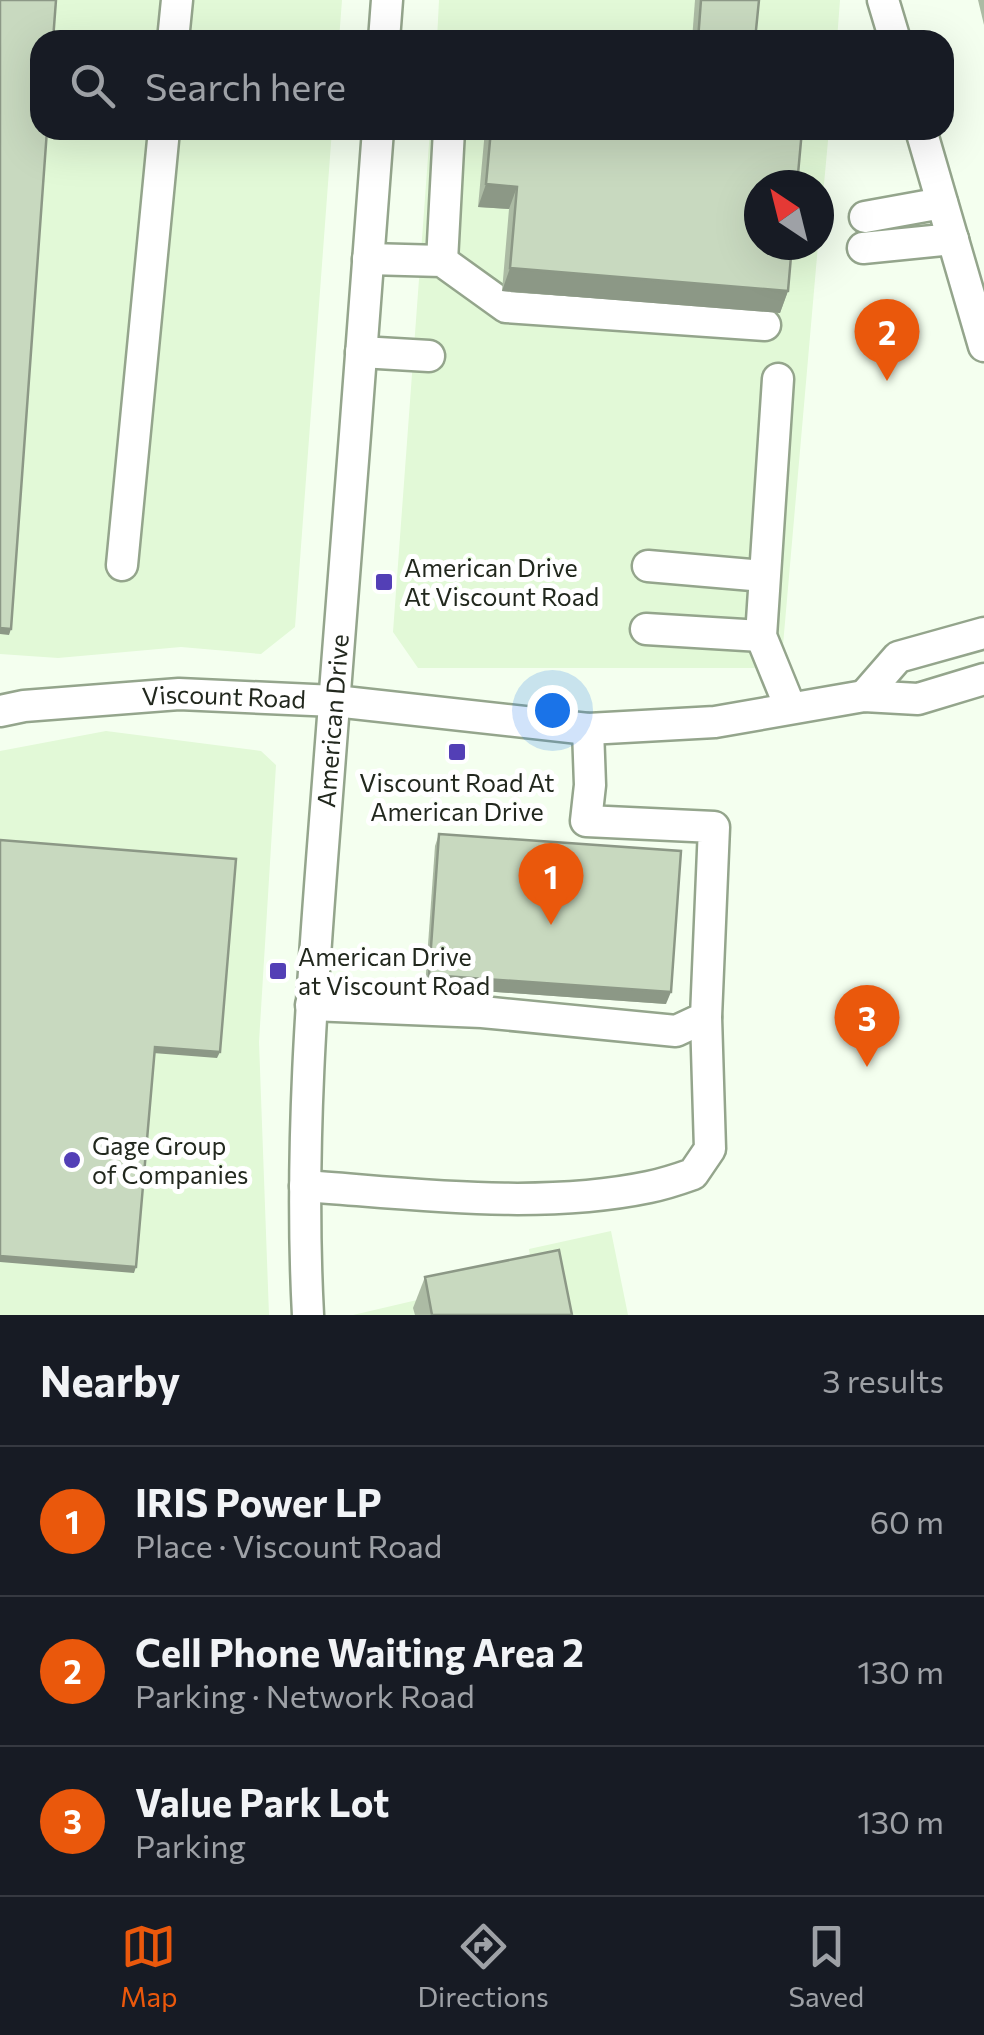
<!DOCTYPE html>
<meta charset="utf-8">
<style>
body{margin:0;font-family:Commissioner,sans-serif;background:#20242c;color:#f1f3f6}
.compass{position:absolute;left:744px;top:170px;width:90px;height:90px;border-radius:50%;background:#171b24;box-shadow:0 10px 40px #0002;rotate:325deg}
.you{position:absolute;left:552px;top:710px;width:35px;height:35px;margin:-25px;border:8px solid #fff;border-radius:50%;background:#1a73e8;box-shadow:0 0 0 15px #1a73e833}
.badge{display:grid;place-items:center;width:65px;height:65px;border-radius:50%;background:#ea580c;color:#fff;font-size:32px;font-weight:700}
.pin{position:absolute;translate:-50% -82px;filter:drop-shadow(0 2px 5px #0008)}
.pin::after{content:'';position:absolute;top:52px;width:35px;height:30px;background:inherit;clip-path:polygon(0 0,100% 0,50% 100%)}
.list{margin:0;padding:0;list-style:none}
h2{display:flex;justify-content:space-between;align-items:center;height:130px;margin:0;padding:0 40px;font-size:42px}
h2 small{font-size:32px;font-weight:400;color:#9ea1a6}
.list li{display:grid;grid-template-columns:65px 1fr auto;gap:30px;align-items:center;box-sizing:border-box;height:150px;padding:0 40px;border-top:2px solid #363941}
.list b{display:block;font-size:38px;white-space:nowrap}
.list p{margin:0;font-size:32px;white-space:nowrap;color:#9ea1a6}
.list em{font-size:32px;font-style:normal;color:#9ea1a6}
.icon{flex:none;width:55px;height:55px;fill:none;stroke:currentColor;stroke-width:2;stroke-linecap:round;stroke-linejoin:round}
.map{position:relative;flex:none;width:984px;height:1315px;overflow:hidden}
.search{position:absolute;background:#171b24;box-shadow:0 10px 40px #0002;left:30px;right:30px;top:30px;height:110px;display:flex;align-items:center;gap:25px;box-sizing:border-box;padding:0 35px;border-radius:30px;color:#9ea1a6;font-size:38px}
.sheet{height:580px;background:#171b24}
nav{display:flex;justify-content:space-around;align-items:center;box-sizing:border-box;height:140px;border-top:2px solid #363941;background:#171b24;font-size:28px;color:#9ea1a6}
nav a{display:grid;justify-items:center;gap:5px}
nav .on{color:#ea580c}
.map>svg:first-child{display:block}
.built{fill:#e2f9d7}
.lines{fill:none;stroke-linecap:round;stroke-linejoin:round}
.minor-casing{stroke:#94a58c;stroke-width:35}
.minor{stroke:#fff;stroke-width:30}
.wall{fill:#acbba4}
.shaded-wall{fill:#8c9886}
.building{fill:#c8d9bf;stroke:#8c9886;stroke-width:2.5}
.poi-dot{fill:#533fb6;stroke:#fff;stroke-width:4}
.labels{text-anchor:middle;stroke-width:10;stroke-linejoin:round;paint-order:stroke}
.poi-label{font-size:25px;fill:#22281e;stroke:#fff;text-anchor:start}
.street-label{font-size:25px;fill:#22281e;stroke:#fff}
</style>
<div class="map">
<svg width="984" height="1315" viewBox="0 0 984 1315">
<rect width="100%" height="100%" fill="#f4ffef"/>
<g class="built">
<polygon points="0,0 342,0 339,40 40,40 40,130 332,130 295,627 261,654 181,647 58,658 0,654"/>
<polygon points="439,0 840,0 837,40 437,40"/>
<polygon points="430,130 829,130 819,238 819,185 759,185 759,245 818,245 781,668 418,668 393,632"/>
<polygon points="106,731 261,751 276,765 259,1042 269,1315 0,1315 0,751"/>
<polygon points="611,1231 628,1315 353,1315 533,1273 529,1249"/>
</g>
<g class="lines">
<defs>
<g id="minor">
<polyline points="883,0 895,40"/>
<polyline points="173,40 177,0"/>
<polyline points="384,40 387,0"/>
<polyline points="921,130 984,346"/>
<polyline points="865,217 942,203"/>
<polyline points="863,248 953,239"/>
<polyline points="368,259 442,261 506,307 765,325"/>
<polyline points="442,261 449,130"/>
<polyline points="361,352 429,356"/>
<polyline points="778,379 761,636 790,707"/>
<polyline points="122,565 164,130"/>
<polyline points="648,566 764,576"/>
<polyline points="646,629 761,636"/>
<polyline points="864,696 898,657 984,633"/>
<path id="s1" d="M0 711 24 706 179 694 335 701 588 729 715 722 864 696 918 699 984 679"/>
<polyline points="311,1005 482,1012 676,1031 706,1017 714,827 586,821 590,785 588,729"/>
<path d="M305 1186C416 1194 539 1210 649 1187 664 1184 679 1179 693 1174L710 1149 706 1017"/>
<path id="s2" d="M308 1315C298 1128 316 942 330 756 347 547 362 339 378 130"/>
</g>
</defs>
<use href="#minor" class="minor-casing"/>
<use href="#minor" class="minor"/>
</g>
<g class="wall">
<polygon points="695,0 759,0 755,40 692,40"/>
<polygon points="978,0 984,0 984,25"/>
<polygon points="485,130 802,130 788,291 780,313 502,291 509,209 478,207"/>
<polygon points="439,834 666,1004 425,987 435,846"/>
<polygon points="425,1277 572,1315 415,1315 413,1308"/>
</g>
<g class="shaded-wall">
<polygon points="486,184 517,187 509,209 478,207"/>
<polygon points="510,268 788,291 780,313 502,291"/>
<polygon points="0,628 11,629 9,635 0,634"/>
<polygon points="429,975 671,992 666,1004 425,987"/>
<polygon points="155,1047 220,1052 217,1058 153,1053"/>
<polygon points="0,1256 136,1267 134,1273 0,1262"/>
</g>
<g class="building">
<polygon points="0,0 56,0 53,40 40,40 40,130 47,130 11,629 0,628"/>
<polygon points="701,0 759,0 755,40 698,40"/>
<polygon points="491,130 802,130 797,185 759,185 759,245 792,245 788,291 510,268 517,187 486,184"/>
<polygon points="439,834 681,851 671,992 429,975"/>
<polygon points="0,840 236,859 220,1052 155,1047 136,1267 0,1256"/>
<polygon points="559,1250 572,1315 432,1315 425,1277"/>
</g>
<g class="poi-dot">
<rect x="374" y="572" width="20" height="20" rx="5"/>
<rect x="447" y="742" width="20" height="20" rx="5"/>
<rect x="268" y="961" width="20" height="20" rx="5"/>
<circle cx="72" cy="1160" r="10"/>
</g>
<g class="labels">
<g class="poi-label">
<text x="404" y="577">American Drive<tspan x="404" dy="29">At Viscount Road</tspan></text>
<text x="457" y="792" text-anchor="middle">Viscount Road At<tspan x="457" dy="29">American Drive</tspan></text>
<text x="298" y="966">American Drive<tspan x="298" dy="29">at Viscount Road</tspan></text>
<text x="92" y="1155">Gage Group<tspan x="92" dy="29">of Companies</tspan></text>
</g>
<g class="street-label">
<text dy="9" stroke="none"><textPath href="#s1" startOffset="225">Viscount Road</textPath></text>
<text dy="9" stroke="none"><textPath href="#s2" startOffset="595">American Drive</textPath></text>
</g>
</g>
</svg>
<svg class="compass" viewBox="-18 -18 36 36"><path d="M0-13l5 13h-10z" fill="#e53935"/><path d="M0 13l5-13h-10z" fill="#9ea1a6"/></svg>
<div class="you"></div>
<div class="pin badge" style="left:551px;top:925px">1</div>
<div class="pin badge" style="left:887px;top:381px">2</div>
<div class="pin badge" style="left:867px;top:1067px">3</div>
<div class="search"><svg class="icon" aria-label="search" viewBox="0 0 24 24"><circle cx="10" cy="10" r="6"/><path d="M15 15l6 6"/></svg>Search here</div>
</div>
<section class="sheet">
<h2>Nearby<small>3 results</small></h2>
<ul class="list">
<li><span class="badge">1</span><div><b>IRIS Power LP</b><p>Place · Viscount Road</p></div><em>60 m</em></li>
<li><span class="badge">2</span><div><b>Cell Phone Waiting Area 2</b><p>Parking · Network Road</p></div><em>130 m</em></li>
<li><span class="badge">3</span><div><b>Value Park Lot</b><p>Parking</p></div><em>130 m</em></li>
</ul>
</section>
<nav>
<a class="on"><svg class="icon" aria-label="map" viewBox="0 0 24 24"><path d="M3 6l6-2 6 2 6-2v14l-6 2-6-2-6 2zM9 4v14M15 6v14"/></svg>Map</a>
<a><svg class="icon" aria-label="directions" viewBox="0 0 24 24"><path d="M12 3l9 9-9 9-9-9zM9 14v-3h6M13 9l2 2-2 2"/></svg>Directions</a>
<a><svg class="icon" aria-label="saved" viewBox="0 0 24 24"><path d="M7 4h10v16l-5-4-5 4z"/></svg>Saved</a>
</nav>
